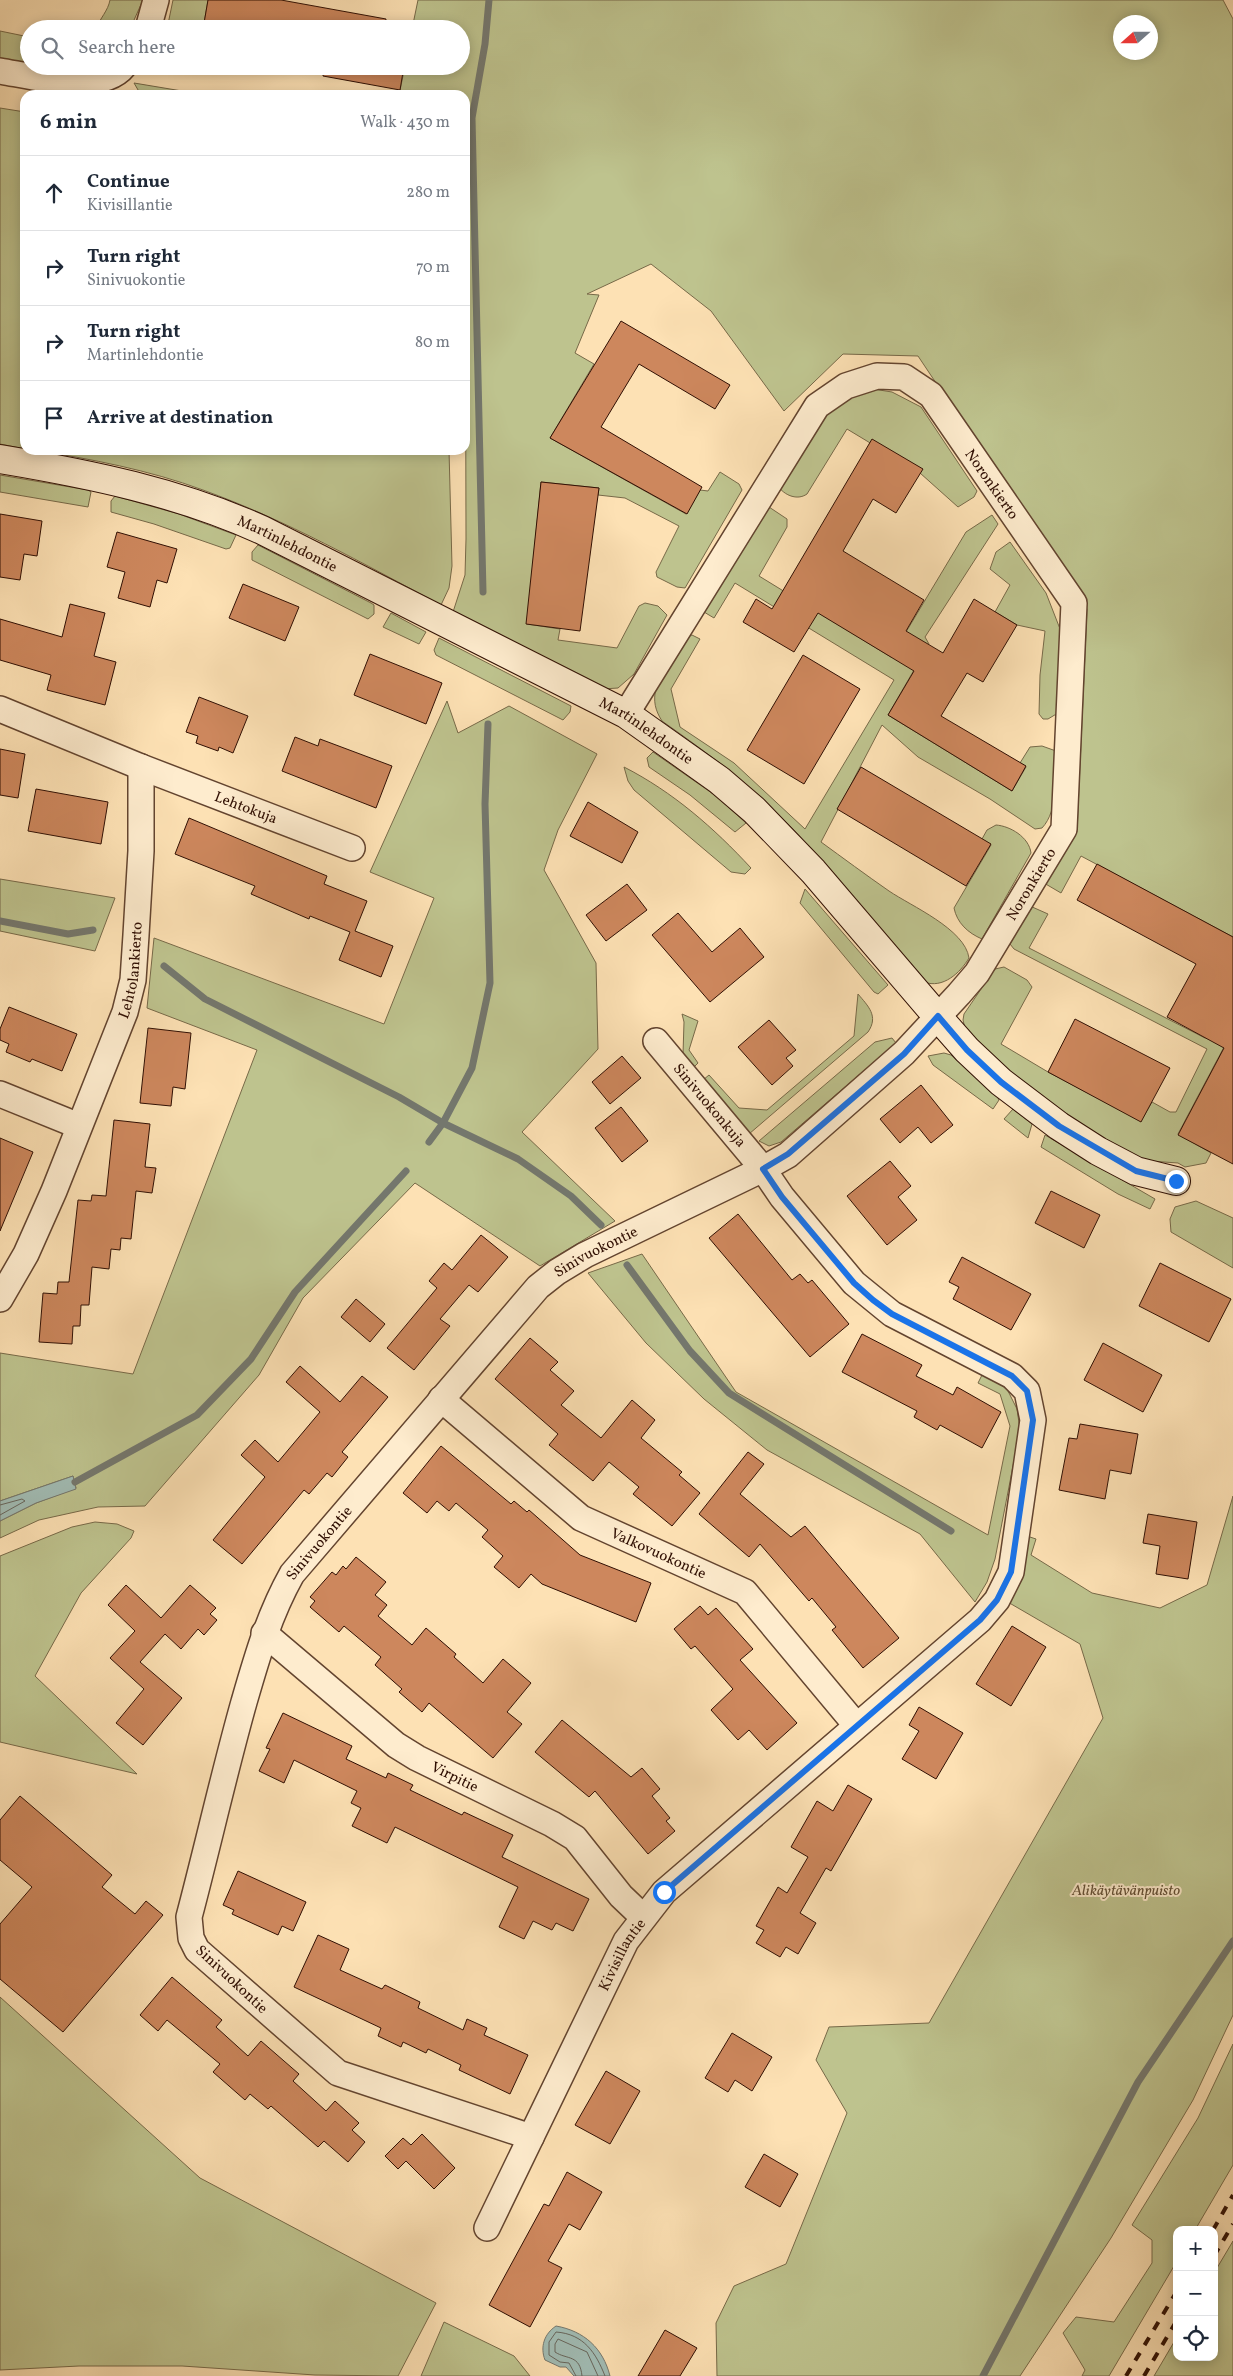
<!DOCTYPE html>
<meta charset="utf-8">
<style>
body{margin:0;font-family:Vollkorn,serif;background:#f2f2f3;color:#1f2937}
.controls{position:absolute;right:15px;bottom:15px;display:grid;overflow:hidden;border-radius:10px;box-shadow:0 2px 12px #0003}
.controls button{width:45px;height:45px;display:grid;place-items:center;padding:0;border:0;border-bottom:1px solid #e0e1e3;background:#fff;color:#1f2937;font:25px sans-serif}
.compass{position:absolute;left:1113px;top:15px;width:45px;height:45px;border-radius:50%;background:#fff;box-shadow:0 2px 12px #0003;rotate:249deg}
.stop{position:absolute;width:15px;height:15px;margin:-11px;border:4px solid #1a73e8;border-radius:50%;background:#fff}
.stop.end{background:#1a73e8;border-color:#fff;box-shadow:0 1px 5px #0008}
.list{margin:0;padding:0;list-style:none}
h2{display:flex;justify-content:space-between;align-items:center;height:65px;margin:0;padding:0 20px;font-size:21px}
h2 small{font-size:16px;font-weight:400;color:#747a83}
.list li{display:grid;grid-template-columns:32px 1fr auto;gap:15px;align-items:center;box-sizing:border-box;height:75px;padding:0 20px;border-top:1px solid #e0e1e3}
.list b{display:block;font-size:19px;white-space:nowrap}
.list p{margin:0;font-size:16px;white-space:nowrap;color:#747a83}
.list em{font-size:16px;font-style:normal;color:#747a83}
.icon{flex:none;width:28px;height:28px;fill:none;stroke:currentColor;stroke-width:2;stroke-linecap:round;stroke-linejoin:round}
.map{position:relative;flex:none;width:1233px;height:2376px;overflow:hidden}
.search{position:absolute;background:#fff;box-shadow:0 2px 12px #0003;left:20px;top:20px;width:450px;height:55px;display:flex;align-items:center;gap:12px;box-sizing:border-box;padding:0 18px;border-radius:28px;color:#747a83;font-size:19px}
.panel{position:absolute;background:#fff;box-shadow:0 2px 12px #0003;left:20px;top:90px;width:450px;height:365px;border-radius:15px}
.map>svg:first-child{display:block}
.green{fill:#bec38e;stroke:#776948;fill-rule:evenodd}
.water{fill:#a1bcb4;stroke:#74776d}
.lines{fill:none;stroke-linecap:round;stroke-linejoin:round}
.shore{stroke:#68665c;stroke-width:1}
.stream{stroke:#74776d;stroke-width:7}
.building{fill:#cd875d;stroke:#300f03}
.street-casing{stroke:#63442f;stroke-width:28}
.secondary-casing{stroke:#300f03;stroke-width:30}
.street{stroke:#feecce;stroke-width:25}
.secondary{stroke:#feecce;stroke-width:28}
.rail{stroke:#300f03;stroke-width:4;stroke-dasharray:9 9;stroke-linecap:butt}
.route{stroke:#1a73e8;stroke-width:6}
.labels{text-anchor:middle;stroke-width:4;stroke-linejoin:round;paint-order:stroke}
.street-label{font-size:15px;fill:#300f03;stroke:#feecce}
.park-label{font-size:15px;font-style:italic;fill:#624e34;stroke:#feecce}
</style>
<div class="map">
<svg width="1233" height="2376" viewBox="0 0 1233 2376">
<rect width="100%" height="100%" fill="#fde1b4"/>
<filter id="stains"><feTurbulence type="fractalNoise" baseFrequency=".004" numOctaves="4"/><feColorMatrix values="0 0 0 0 .2 0 0 0 0 .09 0 0 0 0 .02 0 0 0 .5 -.17"/></filter>
<radialGradient id="worn" r=".72"><stop offset=".6" stop-color="#630" stop-opacity="0"/><stop offset="1" stop-color="#630" stop-opacity=".3"/></radialGradient>
<g class="green">
<path d="M110 0H143L130 29H96C100 18 108 11 110 0Z"/>
<polygon points="173,0 208,0 203,29 167,29"/>
<path d="M418 0H1223L1233 19V937L1081 856 1061 893 1044 883 1069 840 1077 832 1087 609 918 356 843 354 784 411 711 311 651 264 587 294 599 295 575 353 594 364 550 438 686 514 700 490 708 491 720 472 739 484 742 490 685 588 677 587 657 577 656 572 679 526 625 498 598 495 599 488 541 482 527 624 560 629 558 640 617 648 639 606 645 603 658 606 667 615 634 674 618 688 603 689 453 612 465 575 466 539 465 95H399L405 66H461V29H412ZM1120 22H1150V52H1120Z"/>
<polygon points="0,31 29,37 29,63 0,58"/>
<polygon points="134,83 206,95 141,95"/>
<polygon points="0,108 25,112 25,449 0,444"/>
<path d="M873 389 892 392 921 407 977 491 974 497 958 507 920 473 847 429 807 494C797 501 784 495 778 486L834 402Z"/>
<path d="M34 450H449L452 566 449 588 441 605C364 564 286 520 203 490 149 470 91 459 34 450Z"/>
<polygon points="0,475 88,490 91,492 88,507 0,492"/>
<polygon points="115,496 179,514 236,535 230,548 226,549 154,524 111,512 111,501"/>
<path d="M766 505 787 519V527L759 576 891 657 966 532 992 515 998 524 925 637 929 644 888 715 1012 791 1026 767 1020 763 1030 747 1042 746 1056 751C1055 775 1059 810 1042 828L1035 829 990 799 918 757 882 725 821 842C843 858 866 875 889 891 911 906 965 929 969 958 960 973 943 989 924 982 873 923 825 859 769 805 736 774 699 747 662 721 655 710 653 701 656 688L687 637 692 635 700 639 671 689 680 727 734 763 805 829 894 680 735 583 714 618 704 612Z"/>
<polygon points="1010,542 1046,593 1062,634 1058,713 1048,719 1043,719 1039,714 1040,675 1045,631 1017,625 995,612 1010,585 990,569 996,552"/>
<polygon points="258,545 371,603 374,605 374,614 368,619 252,560 252,552"/>
<polygon points="391,613 426,632 419,644 383,627"/>
<polygon points="439,638 571,706 570,712 563,720 436,655 434,650"/>
<polygon points="447,701 458,733 509,706 597,754 558,830 544,870 596,963 598,1049 522,1132 615,1221 540,1266 415,1183 303,1298 259,1375 145,1506 98,1507 39,1520 0,1538 0,1521 36,1503 76,1488 73,1476 0,1501 0,1353 133,1374 257,1050 147,1008 154,938 384,1024 434,898 370,872"/>
<polygon points="653,752 716,796 746,823 735,832 690,795 649,767 647,758"/>
<path d="M624 767C673 792 714 828 751 868L745 874 731 872 634 790 628 781Z"/>
<path d="M996 825C1010 826 1029 837 1031 853L982 939C968 933 957 923 954 908L991 845 982 839 987 830Z"/>
<polygon points="0,879 115,898 95,951 0,931"/>
<polygon points="805,889 888,985 878,994 874,992 800,903"/>
<polygon points="1030,906 1048,914 1029,948 1205,1038 1233,1030 1178,1134 1211,1153 1206,1163 1185,1167 1178,1163 1136,1160 1049,1105 991,1056 965,1028 963,1020 964,1014 992,973 995,969 1004,967 1027,980 1032,987 1001,1044 1048,1072 1141,1121 1152,1102 1170,1112 1176,1112 1207,1049 1014,949 1010,944"/>
<path d="M858 994C868 1006 879 1016 868 1032L749 1134 703 1080 709 1075 739 1108 767 1110 854 1036Z"/>
<polygon points="682,1014 698,1021 689,1050 698,1063 693,1068 683,1054 684,1022"/>
<polygon points="892,1038 896,1043 781,1142 769,1146 759,1141 875,1042"/>
<polygon points="944,1053 951,1055 996,1094 999,1100 993,1109 933,1065 928,1056"/>
<polygon points="1013,1109 1032,1124 1028,1138 1004,1119"/>
<polygon points="1045,1135 1155,1199 1150,1209 1118,1194 1041,1147"/>
<polygon points="1196,1201 1233,1218 1233,1268 1171,1232 1170,1219 1175,1207"/>
<polygon points="642,1254 736,1392 988,1535 1010,1426 1000,1394 978,1383 983,1373 1007,1389 1017,1409 1020,1430 995,1559 987,1582 975,1602 920,1534 767,1450 704,1399 646,1343 588,1273"/>
<polygon points="1233,1496 1233,2015 1193,2100 1111,2238 1020,2376 717,2376 716,2323 734,2286 786,2264 847,2113 816,2060 829,2027 929,2023 1103,1718 1080,1644 1006,1601 1024,1535 1036,1539 1031,1555 1092,1593 1160,1608 1207,1585"/>
<polygon points="95,1522 117,1524 134,1531 131,1538 81,1593 35,1676 137,1774 0,1742 0,1556 72,1527"/>
<polygon points="0,1997 200,2178 436,2303 398,2376 315,2375 182,2366 79,2366 0,2370"/>
<polygon points="1233,2044 1233,2165 1195,2230 1177,2230 1177,2261 1109,2376 1082,2376 1085,2370 1063,2333 1076,2317 1114,2322 1152,2263 1152,2240 1132,2225 1198,2118"/>
<polygon points="1233,2241 1233,2376 1154,2376 1177,2337 1177,2357 1214,2357 1214,2273"/>
<polygon points="444,2322 514,2356 530,2376 421,2376"/>
</g>
<g class="water">
<polygon points="73,1476 76,1489 36,1503 0,1521 0,1501"/>
<path d="M556 2326C584 2331 603 2348 610 2376H574L566 2367H560L545 2360C540 2347 544 2334 556 2326Z"/>
</g>
<g class="lines">
<g class="shore">
<polyline points="0,1505 22,1499 25,1501 0,1515"/>
<path d="M576 2376 569 2363 560 2362 549 2355V2342L556 2332C584 2334 596 2353 605 2376"/>
<path d="M582 2376C580 2354 567 2360 555 2352V2344L558 2339 587 2352 598 2376"/>
</g>
<g class="stream">
<polyline points="483,592 472,118 485,44 489,0"/>
<polyline points="0,921 68,934 93,930"/>
<polyline points="164,966 205,999 399,1097 443,1123 518,1159 571,1196 601,1225"/>
<polyline points="429,1142 443,1123 472,1068 490,983 485,804 488,724"/>
<polyline points="627,1265 690,1351 729,1393 951,1531"/>
<polyline points="75,1482 197,1415 251,1359 295,1292 406,1171"/>
<polyline points="983,2376 1138,2082 1233,1941"/>
</g>
</g>
<g class="building">
<polygon points="208,0 281,0 386,19 385,29 203,29"/>
<polygon points="324,66 404,66 400,90 323,76"/>
<polygon points="621,321 730,385 715,409 639,364 601,427 702,487 687,514 550,438"/>
<polygon points="872,439 923,469 896,513 873,499 843,551 924,600 906,631 943,653 974,599 1017,625 983,682 967,673 941,716 1026,766 1012,791 888,715 914,671 818,613 794,652 743,622 756,599 772,609"/>
<polygon points="541,482 599,488 580,631 526,624"/>
<polygon points="0,514 42,521 37,556 24,554 20,580 0,577"/>
<polygon points="117,532 177,549 167,583 157,580 150,607 118,598 125,572 107,567"/>
<polygon points="243,584 299,607 285,641 229,618"/>
<polygon points="70,604 105,613 94,656 116,662 105,705 47,690 51,675 0,660 0,619 62,637"/>
<polygon points="370,654 442,683 426,724 354,695"/>
<polygon points="803,655 860,689 804,784 747,750"/>
<polygon points="199,697 248,716 233,753 219,747 218,751 196,743 198,736 186,732"/>
<polygon points="295,737 318,746 320,739 392,766 376,808 282,771"/>
<polygon points="0,749 25,754 18,798 0,795"/>
<polygon points="861,767 991,844 966,886 837,809"/>
<polygon points="36,789 108,802 101,844 28,831"/>
<polygon points="588,802 638,832 622,863 570,836"/>
<polygon points="189,818 327,876 324,884 367,901 355,931 393,946 381,977 339,960 350,932 310,916 309,919 251,894 255,886 175,854"/>
<polygon points="1097,864 1233,937 1233,1164 1178,1135 1224,1048 1167,1017 1196,964 1077,900"/>
<polygon points="627,884 647,910 606,941 586,915"/>
<polygon points="678,913 712,952 740,928 764,957 710,1002 652,935"/>
<polygon points="9,1007 77,1034 62,1071 32,1059 30,1062 6,1052 9,1044 0,1040 0,1029"/>
<polygon points="1075,1019 1170,1068 1141,1122 1048,1072"/>
<polygon points="769,1020 796,1050 786,1058 793,1066 772,1085 738,1047"/>
<polygon points="148,1028 191,1033 185,1089 173,1087 171,1106 140,1103"/>
<polygon points="622,1056 641,1078 610,1104 592,1082"/>
<polygon points="921,1085 953,1125 931,1143 918,1127 900,1143 880,1119"/>
<polygon points="621,1107 648,1141 622,1162 595,1128"/>
<polygon points="114,1120 150,1124 145,1167 156,1168 152,1193 136,1191 131,1239 121,1238 120,1250 111,1249 109,1269 92,1267 89,1305 81,1305 80,1326 73,1326 72,1344 39,1342 43,1293 57,1294 58,1282 69,1282 78,1200 91,1201 92,1195 106,1196"/>
<polygon points="0,1138 33,1152 0,1231"/>
<polygon points="890,1161 911,1186 898,1197 917,1220 887,1245 847,1196"/>
<polygon points="1051,1191 1100,1215 1084,1248 1035,1223"/>
<polygon points="738,1214 792,1280 800,1274 808,1283 812,1280 849,1324 810,1357 709,1238"/>
<polygon points="481,1235 508,1257 478,1292 469,1285 440,1319 450,1326 414,1370 387,1348 437,1288 429,1281 444,1263 452,1270"/>
<polygon points="962,1257 1031,1294 1011,1330 953,1299 959,1287 949,1282"/>
<polygon points="1160,1263 1231,1299 1209,1342 1139,1306"/>
<polygon points="356,1299 385,1324 370,1342 341,1317"/>
<polygon points="862,1334 922,1365 916,1376 953,1395 957,1387 1001,1412 982,1448 940,1425 937,1430 914,1417 917,1411 842,1372"/>
<polygon points="530,1338 558,1362 550,1370 574,1391 561,1405 601,1438 632,1400 655,1420 641,1438 682,1472 679,1475 700,1493 672,1526 633,1494 639,1487 609,1462 593,1481 549,1445 558,1434 495,1379"/>
<polygon points="1103,1343 1162,1375 1143,1412 1084,1380"/>
<polygon points="300,1366 340,1402 362,1376 388,1397 342,1452 348,1457 332,1477 327,1473 309,1494 304,1490 242,1564 213,1540 265,1477 241,1455 255,1440 278,1462 320,1412 286,1382"/>
<polygon points="1080,1424 1138,1434 1131,1474 1110,1470 1105,1499 1059,1490 1069,1438 1077,1439"/>
<polygon points="441,1446 511,1504 514,1501 527,1512 529,1510 580,1555 651,1583 636,1622 542,1584 531,1574 519,1588 494,1567 503,1556 482,1537 488,1530 456,1503 449,1511 437,1501 427,1513 403,1493"/>
<polygon points="748,1452 764,1464 740,1494 791,1537 805,1526 899,1638 863,1668 832,1630 836,1627 812,1598 809,1601 760,1544 749,1557 699,1514"/>
<polygon points="1148,1514 1197,1522 1188,1579 1156,1574 1160,1546 1143,1543"/>
<polygon points="356,1557 386,1582 375,1595 387,1605 378,1616 412,1645 426,1628 456,1654 454,1657 483,1683 503,1659 531,1683 507,1712 522,1724 493,1758 429,1703 422,1712 399,1692 402,1689 375,1665 381,1657 344,1626 339,1632 310,1607 315,1601 310,1597 332,1572 336,1575 343,1566 346,1569"/>
<polygon points="126,1585 161,1618 190,1585 216,1608 210,1614 217,1620 204,1635 198,1629 181,1649 165,1634 140,1662 182,1698 143,1745 116,1723 144,1689 110,1658 135,1631 108,1605"/>
<polygon points="700,1606 708,1615 716,1608 753,1649 740,1660 797,1723 767,1750 749,1730 738,1740 711,1710 733,1689 695,1646 691,1649 674,1629"/>
<polygon points="1012,1626 1046,1647 1011,1706 976,1684"/>
<polygon points="919,1707 963,1733 936,1779 902,1759 919,1731 909,1725"/>
<polygon points="283,1713 352,1746 346,1759 386,1778 388,1773 413,1785 410,1790 462,1815 464,1812 513,1835 502,1857 589,1899 573,1931 556,1923 552,1930 533,1921 524,1939 499,1927 518,1887 395,1827 387,1843 352,1826 361,1808 351,1803 357,1791 294,1760 284,1783 259,1771 270,1749 266,1748"/>
<polygon points="562,1720 631,1777 642,1768 660,1789 652,1796 670,1818 666,1821 675,1831 648,1854 595,1791 589,1797 535,1752"/>
<polygon points="848,1785 872,1799 831,1871 826,1868 800,1913 816,1923 798,1954 786,1947 780,1957 756,1943 764,1930 756,1926 778,1887 787,1893 808,1857 791,1847 817,1801 833,1811"/>
<polygon points="20,1796 112,1875 102,1887 135,1914 146,1901 163,1915 63,2032 0,1979 0,1924 32,1887 0,1860 0,1820"/>
<polygon points="238,1871 306,1902 293,1931 282,1926 278,1935 232,1914 234,1910 223,1905"/>
<polygon points="318,1935 349,1949 340,1970 382,1989 385,1985 420,2002 418,2008 463,2030 467,2019 487,2028 484,2035 528,2055 510,2094 459,2070 461,2065 428,2049 426,2053 403,2042 401,2047 378,2036 381,2028 294,1987"/>
<polygon points="172,1977 222,2020 216,2027 248,2056 261,2041 299,2074 293,2081 326,2111 335,2101 359,2123 352,2130 365,2142 348,2162 324,2141 318,2147 271,2106 268,2109 250,2094 245,2100 213,2072 220,2064 167,2020 158,2031 140,2015"/>
<polygon points="732,2033 772,2057 752,2091 735,2080 728,2092 705,2078"/>
<polygon points="606,2071 640,2091 610,2144 575,2125"/>
<polygon points="422,2134 455,2168 434,2189 406,2161 398,2169 385,2156 403,2138 411,2145"/>
<polygon points="764,2154 798,2174 780,2207 745,2187"/>
<polygon points="567,2172 602,2192 580,2230 569,2224 548,2261 562,2268 530,2327 489,2305 544,2204 549,2206"/>
<polygon points="665,2330 697,2348 680,2376 638,2376"/>
</g>
<g class="lines">
<defs>
<g id="street">
<polyline points="148,29 156,0"/>
<path d="M0 71C31 76 101 95 124 66"/>
<path id="s1" d="M0 709 141 767 352 848"/>
<polyline points="0,1094 79,1126"/>
<path id="s2" d="M0 1299 26 1254 54 1191 125 1012 133 980 136 935 141 851V767"/>
<path id="s3" d="M441 1399 581 1518 745 1592 856 1725"/>
<path id="s4" d="M264 1633 396 1745 417 1758 552 1824 575 1838 621 1896 643 1917"/>
<path id="s5" d="M531 2137 338 2073 197 1950 191 1938 189 1917C208 1845 224 1773 244 1702 257 1657 269 1615 292 1574L538 1287 557 1272 585 1255 763 1169 788 1155 904 1053 959 994 977 973 1064 829 1074 603 931 395 904 377 877 376 846 386 817 406 626 714"/>
<path id="s6" d="M487 2228 626 1941 664 1892 980 1620 997 1600 1011 1572 1033 1420 1027 1391 1012 1376 892 1314 854 1283 782 1197 763 1169 656 1041"/>
</g>
<g id="secondary">
<path id="s7" d="M0 459C90 474 178 492 262 530L626 714 719 780 754 810 813 871 937 1016 967 1050 1001 1082 1059 1126 1098 1151 1136 1171 1176 1181"/>
</g>
</defs>
<use href="#street" class="street-casing"/>
<use href="#secondary" class="secondary-casing"/>
<use href="#street" class="street"/>
<use href="#secondary" class="secondary"/>
<g class="rail">
<polyline points="1213,2230 1233,2195"/>
<polyline points="1214,2256 1233,2224"/>
<polyline points="1126,2376 1177,2291"/>
<polyline points="1144,2376 1177,2320"/>
</g>
</g>
<g class="lines">
<polyline class="route" points="664,1892 980,1620 997,1600 1011,1572 1033,1420 1027,1391 1012,1376 892,1314 873,1300 854,1283 782,1197 763,1169 788,1154 904,1054 938,1016 967,1050 1001,1082 1059,1126 1136,1171 1176,1181"/>
</g>
<g class="labels">
<g class="street-label">
<text transform="translate(992 484) rotate(55)" y="5">Noronkierto</text>
<text dy="5" stroke="none"><textPath href="#s7" startOffset="301">Martinlehdontie</textPath></text>
<text dy="5" stroke="none"><textPath href="#s7" startOffset="706">Martinlehdontie</textPath></text>
<text dy="5" stroke="none"><textPath href="#s1" startOffset="265">Lehtokuja</textPath></text>
<text dy="5" stroke="none"><textPath href="#s5" startOffset="1812">Noronkierto</textPath></text>
<text dy="5" stroke="none"><textPath href="#s2" startOffset="356">Lehtolankierto</textPath></text>
<text transform="translate(710 1105) rotate(50)" y="5">Sinivuokonkuja</text>
<text dy="5" stroke="none"><textPath href="#s5" startOffset="1230">Sinivuokontie</textPath></text>
<text dy="5" stroke="none"><textPath href="#s5" startOffset="825">Sinivuokontie</textPath></text>
<text dy="5" stroke="none"><textPath href="#s3" startOffset="269">Valkovuokontie</textPath></text>
<text dy="5" stroke="none"><textPath href="#s4" startOffset="240">Virpitie</textPath></text>
<text dy="5" stroke="none"><textPath href="#s6" startOffset="305">Kivisillantie</textPath></text>
<text transform="translate(232 1979) rotate(43)" y="5">Sinivuokontie</text>
</g>
<g class="park-label">
<text x="1126" y="1895">Alikäytävänpuisto</text>
</g>
</g>
<rect width="100%" height="100%" filter="url(#stains)"/>
<rect width="100%" height="100%" fill="url(#worn)"/>
</svg>
<div class="controls">
<button>+</button>
<button>−</button>
<button><svg class="icon" aria-label="locate" viewBox="0 0 24 24"><circle cx="12" cy="12" r="6"/><path d="M12 2v4M12 18v4M2 12h4M18 12h4"/></svg></button>
</div>
<svg class="compass" viewBox="-18 -18 36 36"><path d="M0-13l5 13h-10z" fill="#e53935"/><path d="M0 13l5-13h-10z" fill="#747a83"/></svg>
<div class="stop" style="left:664px;top:1892px"></div>
<div class="stop end" style="left:1176px;top:1181px"></div>
<div class="search"><svg class="icon" aria-label="search" viewBox="0 0 24 24"><circle cx="10" cy="10" r="6"/><path d="M15 15l6 6"/></svg>Search here</div>
<section class="panel">
<h2>6 min<small>Walk · 430 m</small></h2>
<ul class="list">
<li><svg class="icon" aria-label="ahead" viewBox="0 0 24 24"><path d="M12 20V5M6 11l6-6 6 6"/></svg><div><b>Continue</b><p>Kivisillantie</p></div><em>280 m</em></li>
<li><svg class="icon" aria-label="right" viewBox="0 0 24 24"><path d="M7 20v-9h11M14 6l5 5-5 5"/></svg><div><b>Turn right</b><p>Sinivuokontie</p></div><em>70 m</em></li>
<li><svg class="icon" aria-label="right" viewBox="0 0 24 24"><path d="M7 20v-9h11M14 6l5 5-5 5"/></svg><div><b>Turn right</b><p>Martinlehdontie</p></div><em>80 m</em></li>
<li><svg class="icon" aria-label="arrive" viewBox="0 0 24 24"><path d="M6 21V4h12l-3 4 3 4H6"/></svg><div><b>Arrive at destination</b></div></li>
</ul>
</section>
</div>
